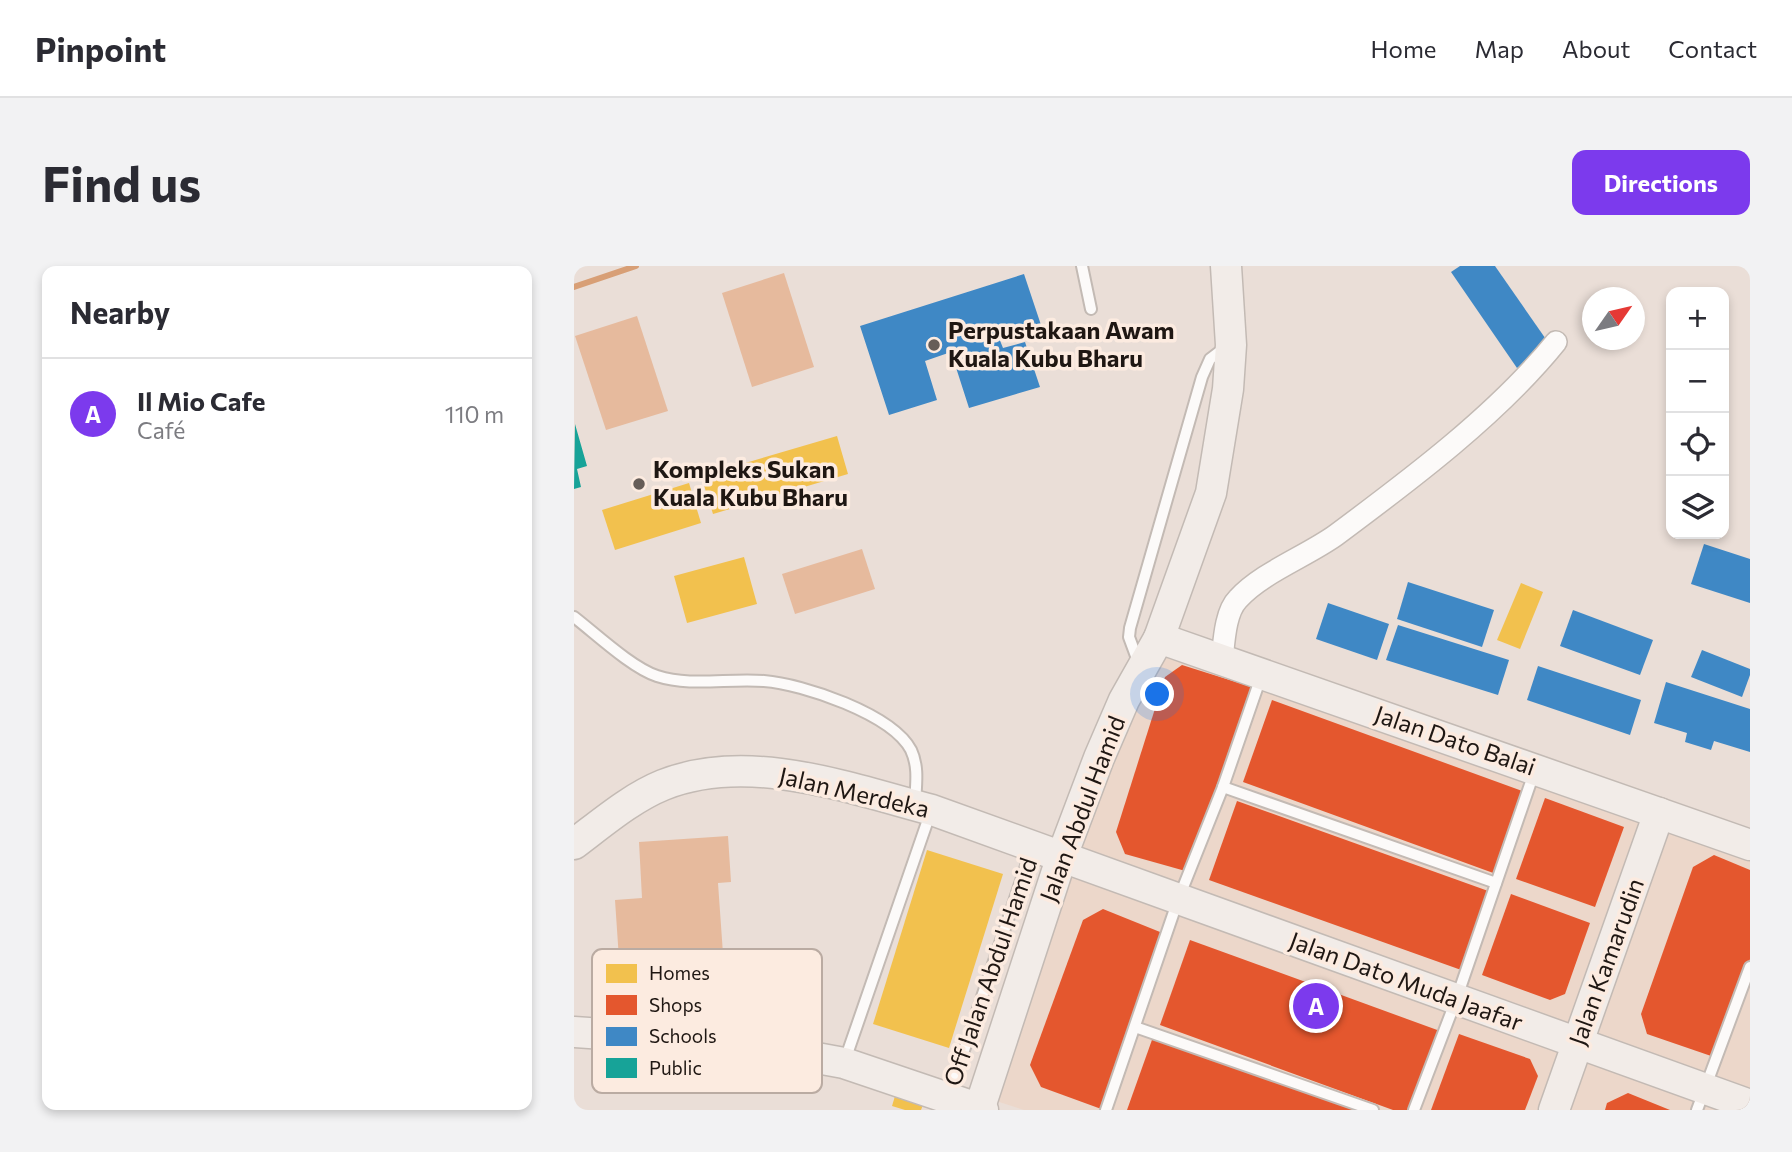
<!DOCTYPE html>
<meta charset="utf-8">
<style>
body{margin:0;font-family:Commissioner,sans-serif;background:#f2f2f3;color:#2b2b33}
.controls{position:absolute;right:21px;top:21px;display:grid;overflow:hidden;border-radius:14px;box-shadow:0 4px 10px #0003}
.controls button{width:63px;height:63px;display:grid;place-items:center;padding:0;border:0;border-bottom:2px solid #e1e1e2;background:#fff;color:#2b2b33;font:35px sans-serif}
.compass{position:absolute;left:1008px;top:21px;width:63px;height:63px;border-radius:50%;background:#fff;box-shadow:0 4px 10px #0003;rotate:56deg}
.you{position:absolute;left:584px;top:429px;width:24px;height:24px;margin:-18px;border:5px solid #fff;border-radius:50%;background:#1a73e8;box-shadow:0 0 0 10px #1a73e833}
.badge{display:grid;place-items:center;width:46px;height:46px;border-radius:50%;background:#7c3aed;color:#fff;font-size:23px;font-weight:700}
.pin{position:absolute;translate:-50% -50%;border:4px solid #fff;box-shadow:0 2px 7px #0006}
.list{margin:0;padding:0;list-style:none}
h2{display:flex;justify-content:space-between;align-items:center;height:91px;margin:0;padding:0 28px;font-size:30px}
h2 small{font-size:23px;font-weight:400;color:#7c7c81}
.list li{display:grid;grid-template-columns:46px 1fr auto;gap:21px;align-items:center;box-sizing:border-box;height:112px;padding:0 28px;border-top:2px solid #e1e1e2}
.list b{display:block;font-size:26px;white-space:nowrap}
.list p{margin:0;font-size:23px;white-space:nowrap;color:#7c7c81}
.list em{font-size:23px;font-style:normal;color:#7c7c81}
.icon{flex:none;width:38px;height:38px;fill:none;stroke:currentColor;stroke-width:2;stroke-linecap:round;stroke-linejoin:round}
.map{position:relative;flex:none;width:1176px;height:844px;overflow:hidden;border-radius:14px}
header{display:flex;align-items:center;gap:42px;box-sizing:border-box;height:98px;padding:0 35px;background:#fff;border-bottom:2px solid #e1e1e2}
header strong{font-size:33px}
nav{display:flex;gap:38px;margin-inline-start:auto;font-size:24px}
.intro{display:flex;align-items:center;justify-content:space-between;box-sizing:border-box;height:168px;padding:0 42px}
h1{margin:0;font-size:49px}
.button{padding:18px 32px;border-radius:14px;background:#7c3aed;color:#fff;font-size:24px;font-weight:700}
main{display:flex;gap:42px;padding:0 42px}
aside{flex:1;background:#fff;border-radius:14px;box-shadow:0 4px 10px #0003}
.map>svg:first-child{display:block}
.built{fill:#ecd7ca}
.green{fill:#e6ba9d}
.homes{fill:#f2c14e}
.shops{fill:#e4572e}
.schools{fill:#3f88c5}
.public{fill:#17a398}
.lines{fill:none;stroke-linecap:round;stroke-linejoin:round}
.stream{stroke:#d89f76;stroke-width:6}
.lane-casing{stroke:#c3bab4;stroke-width:14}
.street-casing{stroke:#c3bab4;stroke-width:24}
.secondary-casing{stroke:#c3bab4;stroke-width:33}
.lane{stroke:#fcfaf9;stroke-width:10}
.street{stroke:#fcfaf9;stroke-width:21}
.secondary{stroke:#f2ece8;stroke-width:30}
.poi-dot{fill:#665d58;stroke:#fcebe0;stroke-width:2.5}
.labels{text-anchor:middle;stroke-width:7;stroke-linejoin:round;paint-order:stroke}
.poi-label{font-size:24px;font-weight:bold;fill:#1f1713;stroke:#fcebe0;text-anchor:start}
.street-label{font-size:24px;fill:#1f1713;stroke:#fcebe0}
.key{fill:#fcebe0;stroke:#baaba2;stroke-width:2}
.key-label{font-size:19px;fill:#1f1713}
</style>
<header>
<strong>Pinpoint</strong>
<nav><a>Home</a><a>Map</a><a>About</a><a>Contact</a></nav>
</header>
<div class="intro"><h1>Find us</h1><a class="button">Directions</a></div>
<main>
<aside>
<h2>Nearby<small></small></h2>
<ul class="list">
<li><span class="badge">A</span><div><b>Il Mio Cafe</b><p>Café</p></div><em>110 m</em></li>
</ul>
</aside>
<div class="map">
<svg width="1176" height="844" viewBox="0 0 1176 844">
<rect width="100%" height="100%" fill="#eaded7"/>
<polygon class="built" points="591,387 1176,594 1176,844 450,844 422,835 506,582 559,443"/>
<g class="green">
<polygon points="210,7 240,101 178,121 148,27"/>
<polygon points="63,50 94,145 32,164 1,70"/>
<polygon points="288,283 301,323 221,348 208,308"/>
<polygon points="154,570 157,616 144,617 150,702 46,708 41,634 68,632 65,576"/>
</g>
<g class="homes">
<polygon points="263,170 274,208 139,248 127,210"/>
<polygon points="115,217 127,257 41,284 28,244"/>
<polygon points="170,291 183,338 113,357 100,310"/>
<polygon points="947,317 969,326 946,383 923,374"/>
<polygon points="353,584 429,608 375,782 299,758"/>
<polygon points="321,830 349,839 347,844 331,844 318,840"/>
</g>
<g class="shops">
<polygon points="608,399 681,422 615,606 551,588 542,566 591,411"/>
<polygon points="698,434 951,526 922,608 669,516"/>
<polygon points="971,532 1050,561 1021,641 942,613"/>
<polygon points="663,535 917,626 890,705 635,614"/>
<polygon points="1140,589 1176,604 1176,693 1140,791 1073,768 1067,748 1119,601"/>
<polygon points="937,628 1016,657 991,728 976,734 908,709"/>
<polygon points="529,643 591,668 530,844 467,821 456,799 509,654"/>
<polygon points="616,674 866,765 838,844 819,844 586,759"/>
<polygon points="885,768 956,793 964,810 951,844 857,844"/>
<polygon points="579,771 784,844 553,844"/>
<polygon points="1054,827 1096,844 1031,844 1033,837"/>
</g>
<g class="schools">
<polygon points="886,0 921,0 976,79 943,102 877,6"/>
<polygon points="450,8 467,59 425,72 429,82 451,76 466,121 395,142 377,86 351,95 363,134 315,149 286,60"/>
<polygon points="1130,278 1176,293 1176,337 1117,318"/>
<polygon points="834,316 920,344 908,381 823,353"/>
<polygon points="754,337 815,358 803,394 742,373"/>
<polygon points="999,344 1079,374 1066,409 986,380"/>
<polygon points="824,359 935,394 924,429 812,394"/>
<polygon points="1128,384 1176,403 1176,409 1168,431 1117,411"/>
<polygon points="964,400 1067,434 1056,469 953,434"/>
<polygon points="1092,416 1176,443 1176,486 1140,475 1137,484 1111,476 1113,467 1080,457"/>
</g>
<polygon class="public" points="1,158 13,200 3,203 7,221 0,223"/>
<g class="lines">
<polyline class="stream" points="0,21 62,0"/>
<defs>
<g id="lane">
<polyline points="508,0 517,43"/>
<path d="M0 351C22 368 58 402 83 410 117 421 154 412 190 415 229 418 318 448 337 484 345 501 342 518 341 537"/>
<polyline points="565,398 555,371 556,362 628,111 636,93 653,80"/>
<polyline points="649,521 922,617"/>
<polyline points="561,761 799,844"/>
<polyline points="271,794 357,545"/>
<polyline points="375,829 458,582"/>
<polyline points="532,844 604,634 649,521 688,408"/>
<polyline points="840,844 882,734 961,504"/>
<polyline points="1123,844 1176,701"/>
</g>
<path id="street" d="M648 394C650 376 651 346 664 333 687 307 733 290 762 269 836 214 924 148 982 76"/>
<g id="secondary">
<polyline points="585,372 1176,579"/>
<path d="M0 578C28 557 57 532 89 519 174 485 275 522 358 544L1176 839"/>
<polyline points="0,766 88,772 199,784 270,797 409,844"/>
<polyline points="405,844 488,590 525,492 550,434 585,372 637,227 654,123 657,79 652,0"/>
<polyline points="980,844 1085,547"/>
</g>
</defs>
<use href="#lane" class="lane-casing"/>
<use href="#street" class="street-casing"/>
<use href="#secondary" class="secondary-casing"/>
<use href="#lane" class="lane"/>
<use href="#street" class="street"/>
<use href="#secondary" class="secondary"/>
</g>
<g class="poi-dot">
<circle cx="360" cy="79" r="7"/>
<circle cx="65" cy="218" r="7"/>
</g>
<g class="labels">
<g class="poi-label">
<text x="374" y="73">Perpustakaan Awam<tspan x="374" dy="28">Kuala Kubu Bharu</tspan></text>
<text x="79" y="212">Kompleks Sukan<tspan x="79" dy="28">Kuala Kubu Bharu</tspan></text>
</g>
<g class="street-label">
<text transform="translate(881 475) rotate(19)" y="8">Jalan Dato Balai</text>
<text transform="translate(280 527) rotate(13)" y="8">Jalan Merdeka</text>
<text transform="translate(509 543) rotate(-69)" y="8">Jalan Abdul Hamid</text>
<text transform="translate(1033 696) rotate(-70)" y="8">Jalan Kamarudin</text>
<text transform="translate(417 706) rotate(-71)" y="8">Off Jalan Abdul Hamid</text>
<text transform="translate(832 716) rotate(20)" y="8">Jalan Dato Muda Jaafar</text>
</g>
</g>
<rect x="18" y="683" width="230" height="144" rx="10" class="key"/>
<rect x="32" y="698" width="31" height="19" fill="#f2c14e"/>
<rect x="32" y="729" width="31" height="20" fill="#e4572e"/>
<rect x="32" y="761" width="31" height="19" fill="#3f88c5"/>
<rect x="32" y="792" width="31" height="20" fill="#17a398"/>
<g class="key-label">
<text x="75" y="714">Homes</text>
<text x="75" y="746">Shops</text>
<text x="75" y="777">Schools</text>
<text x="75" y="809">Public</text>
</g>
</svg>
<div class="controls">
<button>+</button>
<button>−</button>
<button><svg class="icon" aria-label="locate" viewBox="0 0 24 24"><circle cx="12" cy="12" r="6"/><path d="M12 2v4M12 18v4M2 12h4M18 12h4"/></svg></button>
<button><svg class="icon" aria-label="layers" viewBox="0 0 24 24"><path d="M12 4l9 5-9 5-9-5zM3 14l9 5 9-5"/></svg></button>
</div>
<svg class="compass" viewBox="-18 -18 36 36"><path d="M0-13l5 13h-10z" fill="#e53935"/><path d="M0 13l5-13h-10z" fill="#7c7c81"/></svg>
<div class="you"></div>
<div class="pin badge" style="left:742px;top:740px">A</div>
</div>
</main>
